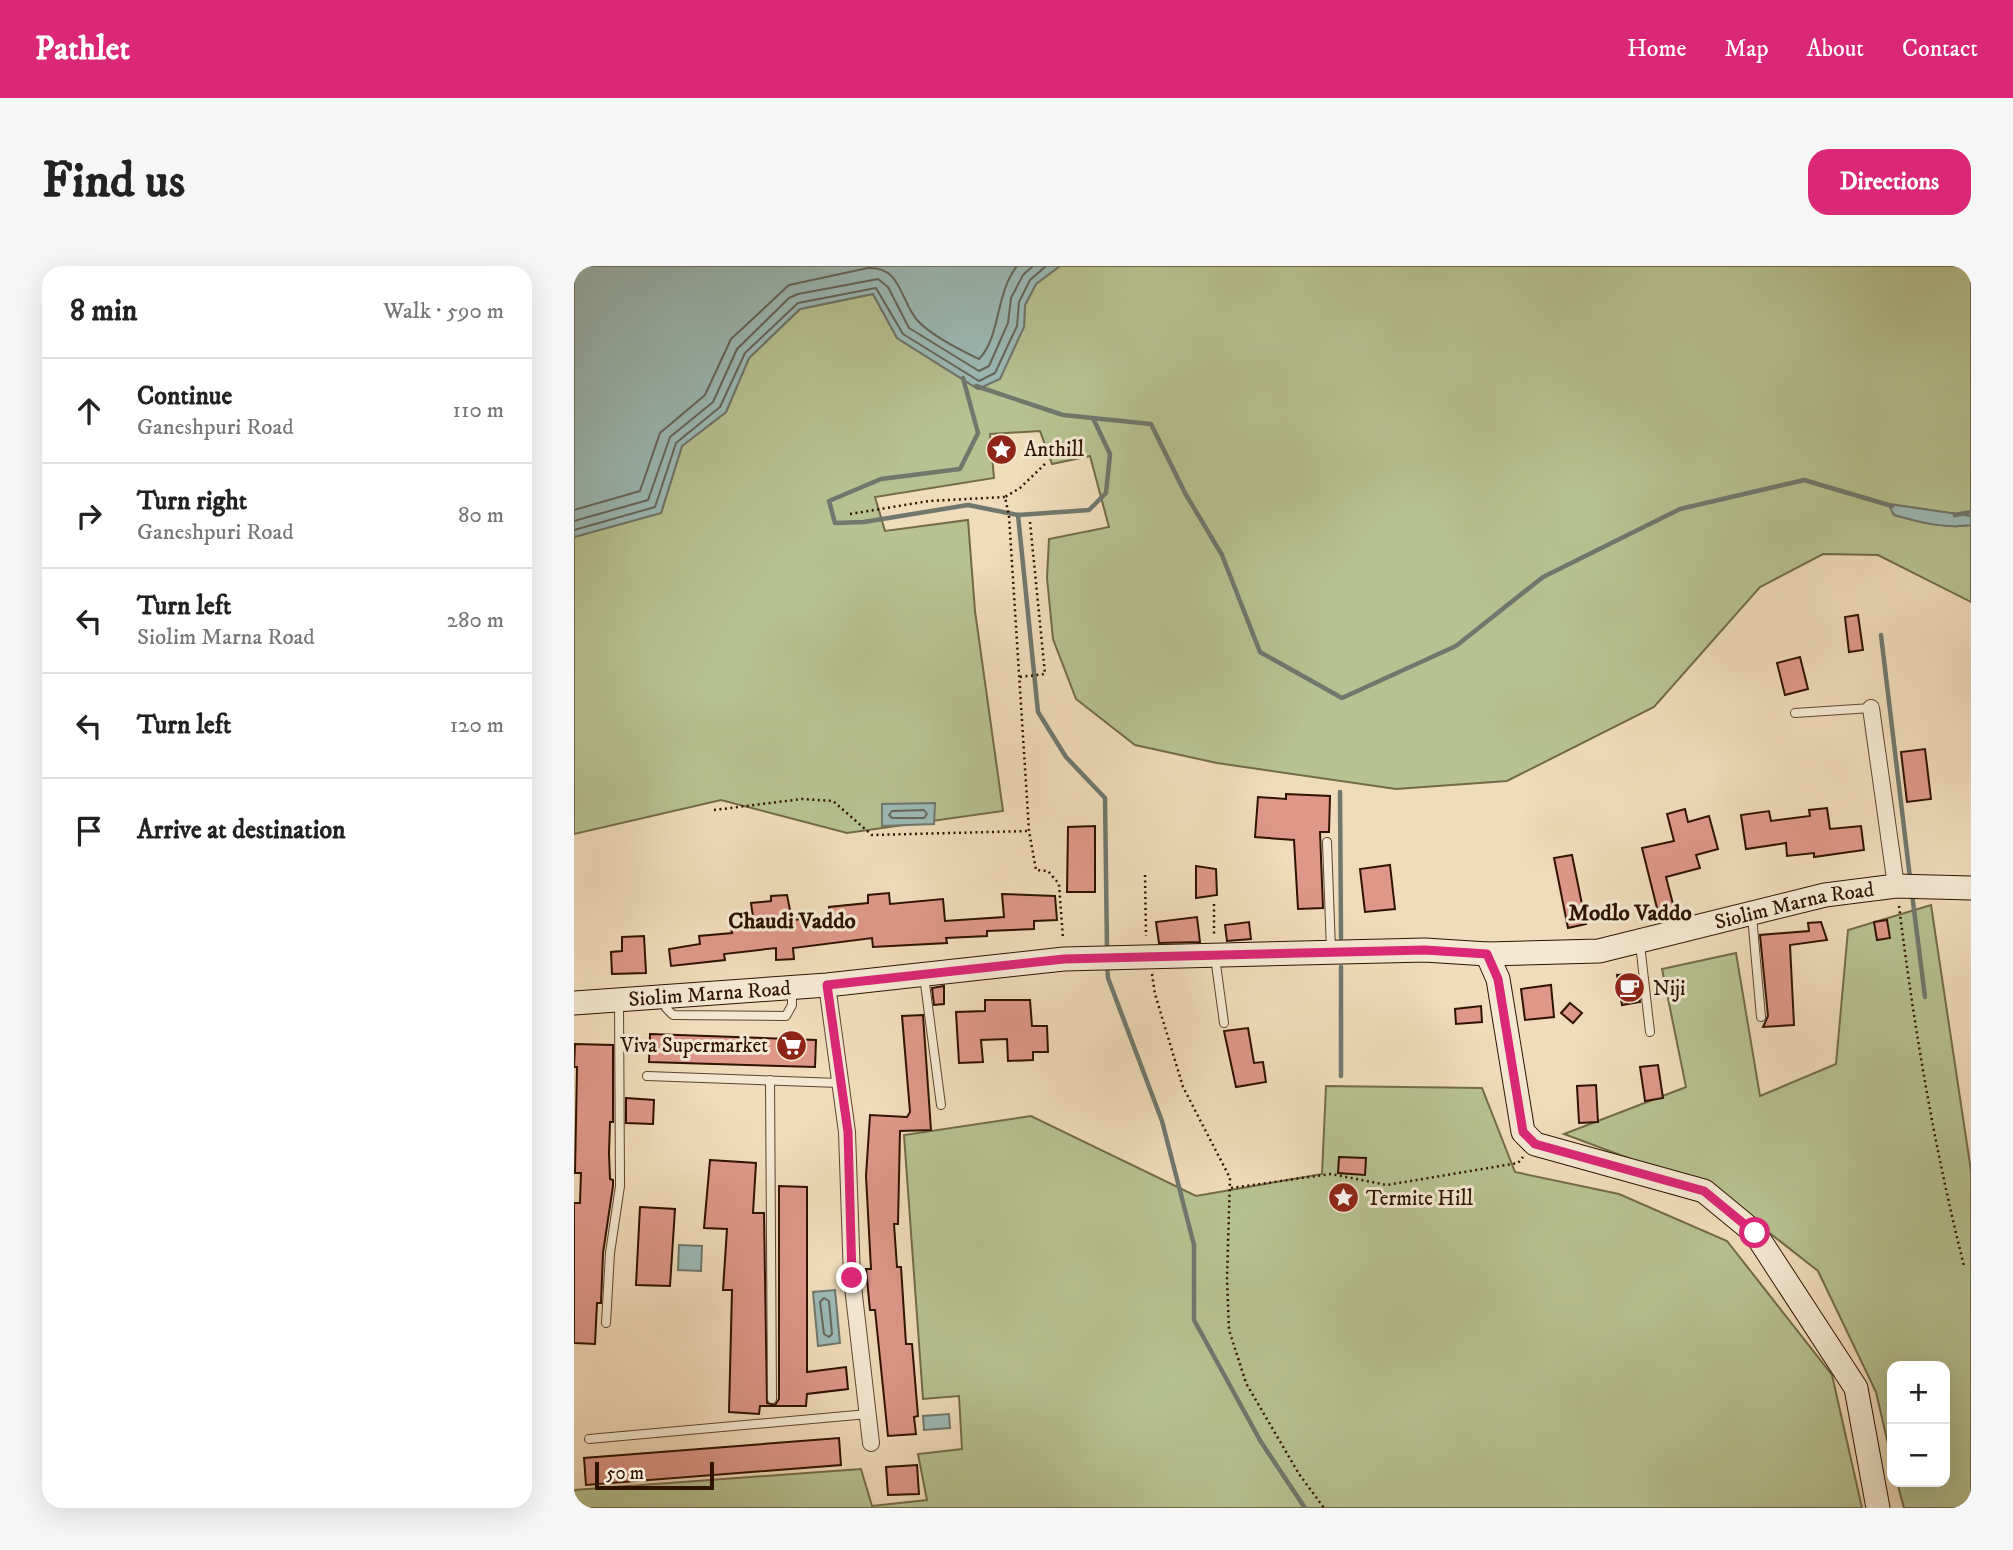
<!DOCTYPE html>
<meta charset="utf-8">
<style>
body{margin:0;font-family:"IM FELL DW Pica",serif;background:#f6f6f6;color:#222}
.controls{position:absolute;right:21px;bottom:21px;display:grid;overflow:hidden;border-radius:14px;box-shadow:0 7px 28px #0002}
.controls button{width:63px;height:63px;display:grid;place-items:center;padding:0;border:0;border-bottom:2px solid #e0e0e0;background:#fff;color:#222;font:35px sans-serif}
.scale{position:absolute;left:21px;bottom:18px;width:119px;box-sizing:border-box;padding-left:7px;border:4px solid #2f1300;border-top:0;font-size:19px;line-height:24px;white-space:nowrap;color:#2f1300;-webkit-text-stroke:5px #f5e8d2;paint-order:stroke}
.stop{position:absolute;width:21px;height:21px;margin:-16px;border:5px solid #db2777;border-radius:50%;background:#fff}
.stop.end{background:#db2777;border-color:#fff;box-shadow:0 2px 7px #0008}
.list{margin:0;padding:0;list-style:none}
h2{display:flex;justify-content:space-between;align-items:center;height:91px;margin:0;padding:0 28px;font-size:30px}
h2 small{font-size:23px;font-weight:400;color:#767676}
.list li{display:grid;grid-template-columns:46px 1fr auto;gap:21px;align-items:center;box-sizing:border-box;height:105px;padding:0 28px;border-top:2px solid #e0e0e0}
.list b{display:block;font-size:26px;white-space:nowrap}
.list p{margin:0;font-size:23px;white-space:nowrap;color:#767676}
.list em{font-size:23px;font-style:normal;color:#767676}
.icon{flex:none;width:38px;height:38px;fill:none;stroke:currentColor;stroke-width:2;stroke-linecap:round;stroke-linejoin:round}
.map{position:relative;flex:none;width:1397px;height:1242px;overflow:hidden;border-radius:21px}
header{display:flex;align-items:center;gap:42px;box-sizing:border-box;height:98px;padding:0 35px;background:#db2777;color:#fff}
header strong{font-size:33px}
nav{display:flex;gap:38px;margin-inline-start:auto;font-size:24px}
.intro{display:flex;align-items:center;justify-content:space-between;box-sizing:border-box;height:168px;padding:0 42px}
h1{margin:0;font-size:49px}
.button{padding:18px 32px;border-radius:21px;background:#db2777;color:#fff;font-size:24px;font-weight:700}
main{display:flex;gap:42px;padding:0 42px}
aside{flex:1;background:#fff;border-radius:21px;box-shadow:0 7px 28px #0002}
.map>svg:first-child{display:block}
.green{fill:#b7c191;stroke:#736a48;stroke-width:2}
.water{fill:#9bbab5;stroke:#70776d;stroke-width:2}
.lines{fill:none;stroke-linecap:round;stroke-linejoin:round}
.shore{stroke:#65665a;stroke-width:2}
.stream{stroke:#70776d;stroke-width:4.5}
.building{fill:#de9789;stroke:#2f1300;stroke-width:2}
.lane-casing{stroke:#5f452e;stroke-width:10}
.street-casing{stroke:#5f452e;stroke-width:18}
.secondary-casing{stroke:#2f1300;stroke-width:25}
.path{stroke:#2f1300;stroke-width:2.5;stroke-dasharray:2 3.5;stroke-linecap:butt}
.lane{stroke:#f5e8d2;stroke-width:8}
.street{stroke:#f5e8d2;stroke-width:16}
.secondary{stroke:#f5e8d2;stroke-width:23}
.route{stroke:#db2777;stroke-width:9}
.labels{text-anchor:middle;stroke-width:6;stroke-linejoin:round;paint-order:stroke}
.poi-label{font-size:21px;fill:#2f1300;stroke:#f5e8d2;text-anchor:start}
.street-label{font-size:21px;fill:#2f1300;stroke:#f5e8d2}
.neighbourhood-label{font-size:23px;font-weight:bold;fill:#2f1300;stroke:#f5e8d2}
</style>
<header>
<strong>Pathlet</strong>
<nav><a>Home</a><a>Map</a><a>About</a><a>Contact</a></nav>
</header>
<div class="intro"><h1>Find us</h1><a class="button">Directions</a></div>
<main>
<aside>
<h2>8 min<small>Walk · 590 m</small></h2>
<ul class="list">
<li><svg class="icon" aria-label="ahead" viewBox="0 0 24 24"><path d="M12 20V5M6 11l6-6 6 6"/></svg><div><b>Continue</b><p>Ganeshpuri Road</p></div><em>110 m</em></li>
<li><svg class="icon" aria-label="right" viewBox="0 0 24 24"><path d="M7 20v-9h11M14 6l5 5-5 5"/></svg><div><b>Turn right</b><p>Ganeshpuri Road</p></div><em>80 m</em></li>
<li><svg class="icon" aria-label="left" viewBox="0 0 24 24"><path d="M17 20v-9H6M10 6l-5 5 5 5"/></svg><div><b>Turn left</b><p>Siolim Marna Road</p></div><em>280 m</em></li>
<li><svg class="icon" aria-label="left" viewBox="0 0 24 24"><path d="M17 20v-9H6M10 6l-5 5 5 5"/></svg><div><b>Turn left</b></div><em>120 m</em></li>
<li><svg class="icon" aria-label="arrive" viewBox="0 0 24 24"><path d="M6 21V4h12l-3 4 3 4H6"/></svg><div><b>Arrive at destination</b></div></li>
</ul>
</aside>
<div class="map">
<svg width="1397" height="1242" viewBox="0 0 1397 1242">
<rect width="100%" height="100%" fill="#f0dbba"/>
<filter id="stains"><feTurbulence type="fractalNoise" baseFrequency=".00286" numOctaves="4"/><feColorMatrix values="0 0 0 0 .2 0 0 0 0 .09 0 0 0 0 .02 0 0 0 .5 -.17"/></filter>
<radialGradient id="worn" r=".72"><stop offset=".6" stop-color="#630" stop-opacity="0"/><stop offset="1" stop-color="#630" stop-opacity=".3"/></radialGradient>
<g class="green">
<path d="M486 0H1397V250L1315 238 1320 249C1345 256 1371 263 1397 259V336L1304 289 1249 288 1186 321 1080 441 933 515 822 523 643 497 561 479 502 433 479 373 473 312 475 273 535 261 516 190 478 198 466 165 416 168 420 212 301 231 311 265 394 254 401 345 429 545 273 567 147 534 0 568V271L87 247 108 180 152 146 175 92 226 43 299 28 323 72 404 123 450 61 451 39 462 18Z"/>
<polygon points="1357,639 1397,905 1397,1242 1330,1242 1323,1216 1371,1216 1371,1100 1318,1100 1318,1195 1302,1126 1244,1005 1142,925 990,868 1112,821 1088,703 1162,687 1186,830 1262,798 1274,664"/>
<polygon points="752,820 908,822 941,906 1045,928 1153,975 1258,1109 1288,1242 0,1242 0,1224 287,1203 298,1240 353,1234 344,1188 388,1183 385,1130 349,1133 330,869 457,850 622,930 748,908"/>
</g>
<g class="water">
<polygon points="0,0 486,0 462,18 451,39 450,61 426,113 404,123 323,72 299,28 226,43 175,92 152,146 108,180 87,247 0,271"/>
<path d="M1314 238 1397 250V259C1371 263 1345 256 1320 249Z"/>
<polygon points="361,537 360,558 308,560 308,538"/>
<polygon points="105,979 128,980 127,1005 104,1004"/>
<polygon points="261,1024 266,1077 244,1080 239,1026"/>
<polygon points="375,1148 376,1162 350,1164 349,1150"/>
</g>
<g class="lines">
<g class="shore">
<path d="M0 244 66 225 86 167 131 129 157 73 215 19 294 2C328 0 326 36 344 55 358 70 386 84 405 93 427 70 421 28 443 0"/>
<polyline points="0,255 74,234 96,171 139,136 163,83 215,32 224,28 304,13 314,21 335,62 405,105 415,100 434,57 437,32 449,9 459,0"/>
<polyline points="0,264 81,241 102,177 146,141 171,87 224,37 302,22 329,68 405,115 421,107 443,60 445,36 456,14 472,0"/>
<polygon points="350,544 353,548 350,552 318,552 315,549 318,545"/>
<polygon points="250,1032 255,1035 258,1068 255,1071 250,1068 246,1036"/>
</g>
<g class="stream">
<polyline points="389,112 404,167 386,203 307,213 255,235 261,257 290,256 394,239 444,249 464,446 492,491 531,532 533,684"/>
<polyline points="402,120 489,149 577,158 611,227 648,289 686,386 768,432 882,380 969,311 1106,243 1230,214 1318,240"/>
<polyline points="444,249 515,244 532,227 536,188 519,152"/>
<polyline points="1381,249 1397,246"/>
<polyline points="1307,369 1336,612"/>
<polyline points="766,526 767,672"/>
<polyline points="1338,628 1351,731"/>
<polyline points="533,700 534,712 588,855 620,979 620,1054 687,1176 731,1242"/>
<polyline points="767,701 767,810"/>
</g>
</g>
<g class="building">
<polygon points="1284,349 1289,384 1275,386 1271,351"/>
<polygon points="1226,391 1234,423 1211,429 1203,397"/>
<polygon points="1351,483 1357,533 1333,536 1327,486"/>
<polygon points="712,528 756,530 755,566 746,566 749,642 724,643 720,574 681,571 684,531 712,533"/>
<polygon points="1253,542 1256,563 1287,560 1290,584 1240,591 1240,587 1213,590 1212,577 1172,583 1167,549 1195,545 1197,555 1236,550 1235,544"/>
<polygon points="1111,543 1114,556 1135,550 1144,583 1122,589 1126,602 1092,611 1100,642 1084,646 1068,582 1100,575 1093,548"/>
<polygon points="521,560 521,626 493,626 494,561"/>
<polygon points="998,589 1012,658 994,662 980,592"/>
<polygon points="816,599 821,643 791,646 786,603"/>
<polygon points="622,600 642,603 643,629 622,632"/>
<polygon points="315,627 316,638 369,633 371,655 430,651 428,628 481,630 483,654 460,655 460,663 413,665 413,670 372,672 373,677 299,681 298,672 219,682 220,693 202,694 202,682 150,688 151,694 97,700 95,683 126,678 125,670 158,667 157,661 180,658 177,637 197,635 197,630 213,629 218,654 257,651 255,641 294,637 294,629"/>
<polygon points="623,651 626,676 585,677 582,656"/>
<polygon points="1313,654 1316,672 1303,674 1300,656"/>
<polygon points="675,656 677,673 653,675 651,659"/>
<polygon points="1247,656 1253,674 1216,679 1220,759 1189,761 1194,750 1186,669 1235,665 1234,657"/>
<polygon points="70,670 72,707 38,708 37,686 48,685 48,671"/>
<polygon points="1062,708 1066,736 1048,739 1043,709"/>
<polygon points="977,719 980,751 951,754 947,723"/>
<polygon points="370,720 370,738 360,739 358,722"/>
<polygon points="411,734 456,734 458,760 473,760 474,786 459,786 459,794 434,795 433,773 407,774 409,796 385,797 382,746 411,745"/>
<polygon points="996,737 1008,747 999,757 987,747"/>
<polygon points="907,740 908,756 882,758 881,743"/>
<polygon points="349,749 357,864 326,865 324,958 320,958 323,1001 327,1001 332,1078 338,1078 344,1150 340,1151 342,1168 314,1170 301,1044 296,1044 292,1003 297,1003 292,910 296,849 333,851 336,846 328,750"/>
<polygon points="674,762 680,797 689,796 692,816 662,821 650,765"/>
<polygon points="76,768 242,774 241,801 75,796"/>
<polygon points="1,778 39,779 39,856 36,856 35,887 36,913 39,914 39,920 29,987 27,1037 23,1037 21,1078 0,1077 0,937 6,937 7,907 1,907 3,801 0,801"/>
<polygon points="1084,799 1089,832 1071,835 1066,801"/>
<polygon points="1022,819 1024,856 1005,857 1003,820"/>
<polygon points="52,832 80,834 79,858 52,857"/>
<polygon points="765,891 792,892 791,909 764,907"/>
<polygon points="136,894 182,897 179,947 190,947 193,1137 201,1139 205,1133 205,920 233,921 233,1106 272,1101 274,1123 233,1128 232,1140 186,1140 185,1148 155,1146 158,1024 149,1024 153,963 130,962"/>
<polygon points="66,941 101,943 96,1020 62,1019"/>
<polygon points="265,1172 267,1199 12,1219 10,1192"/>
<polygon points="343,1199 345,1228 314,1229 312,1201"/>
</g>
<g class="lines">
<defs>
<g id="lane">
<polyline points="1221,447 1297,442"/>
<polyline points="753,576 757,684"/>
<polyline points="1178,650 1187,751"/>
<polyline points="1066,678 1076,766"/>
<polyline points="641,691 650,757"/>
<polyline points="350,710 367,839"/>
<polyline points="91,731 92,742 99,749 212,750 218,739 218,724"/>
<polyline points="73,810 265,817"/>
<polyline points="196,814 198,1133"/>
<polyline points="32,1057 36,987 46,920 45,736"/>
<polyline points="15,1173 294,1148"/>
</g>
<g id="street">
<polyline points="1297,442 1322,620"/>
<polyline points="253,719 273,866 278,1012 297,1177"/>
</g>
<g id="secondary">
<polyline points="913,688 924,713 949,866 961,878 1130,925 1181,967 1282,1122 1304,1242"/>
<path id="s1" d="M0 737 253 719 490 693 851 684 913 688 1025 685 1251 629 1322 620 1397 622"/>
</g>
</defs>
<use href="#lane" class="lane-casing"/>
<use href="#street" class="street-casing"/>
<use href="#secondary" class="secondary-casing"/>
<g class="path">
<polyline points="471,198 446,222 431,231 435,250 455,565 462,604 474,605 485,618 489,673"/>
<polyline points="276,248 355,235 431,231"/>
<polyline points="446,411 471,408 456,256"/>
<polyline points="140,544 228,533 259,535 298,569 455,565"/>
<polyline points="571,609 572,670"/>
<polyline points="640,638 640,668"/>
<path d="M1325 640C1340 761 1360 881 1390 1000"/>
<polyline points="578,708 581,728 609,821 656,912 653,1013 655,1064 672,1117 725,1208 750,1242"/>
<polyline points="657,922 757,908 813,919 944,897 949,891"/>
</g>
<use href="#lane" class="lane"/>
<use href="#street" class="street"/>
<use href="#secondary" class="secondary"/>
</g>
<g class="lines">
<polyline class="route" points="278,1012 274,866 253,719 490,693 851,684 913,688 924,713 949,866 961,878 1130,925 1181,967"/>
</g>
<defs>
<symbol id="sight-disc" viewBox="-11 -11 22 22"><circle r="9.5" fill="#8f2418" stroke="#f5e8d2"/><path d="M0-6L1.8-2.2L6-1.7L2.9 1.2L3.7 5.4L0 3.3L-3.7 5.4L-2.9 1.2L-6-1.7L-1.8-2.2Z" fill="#fff"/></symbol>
<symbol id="cafe-disc" viewBox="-11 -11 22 22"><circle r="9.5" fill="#8f2418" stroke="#f5e8d2"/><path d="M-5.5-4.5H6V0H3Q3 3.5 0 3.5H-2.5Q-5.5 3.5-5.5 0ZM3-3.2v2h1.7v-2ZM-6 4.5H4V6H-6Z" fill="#fff"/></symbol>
<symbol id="supermarket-disc" viewBox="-11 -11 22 22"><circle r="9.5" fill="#8f2418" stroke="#f5e8d2"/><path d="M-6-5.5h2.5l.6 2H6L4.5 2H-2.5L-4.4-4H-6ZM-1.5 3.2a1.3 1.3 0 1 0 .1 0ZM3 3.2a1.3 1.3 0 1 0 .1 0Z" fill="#fff"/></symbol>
</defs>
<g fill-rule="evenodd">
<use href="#sight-disc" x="410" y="166" width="35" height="35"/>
<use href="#cafe-disc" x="1038" y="704" width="35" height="35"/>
<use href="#supermarket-disc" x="200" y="762" width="35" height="35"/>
<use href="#sight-disc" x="752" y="914" width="35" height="35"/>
</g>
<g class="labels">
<g class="poi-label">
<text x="450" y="190">Anthill</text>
<text x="1079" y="729">Niji</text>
<text x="194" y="786" text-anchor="end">Viva Supermarket</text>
<text x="792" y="939">Termite Hill</text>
</g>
<g class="street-label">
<text dy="7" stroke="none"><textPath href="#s1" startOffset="1228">Siolim Marna Road</textPath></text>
<text dy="7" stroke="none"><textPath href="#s1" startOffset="136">Siolim Marna Road</textPath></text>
</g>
<g class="neighbourhood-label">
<text x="1056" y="654">Modlo Vaddo</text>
<text x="218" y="662">Chaudi Vaddo</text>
</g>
</g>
<rect width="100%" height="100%" filter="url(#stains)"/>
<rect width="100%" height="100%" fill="url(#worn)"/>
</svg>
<div class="controls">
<button>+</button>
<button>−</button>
</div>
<div class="scale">50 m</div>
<div class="stop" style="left:1181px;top:967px"></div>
<div class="stop end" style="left:278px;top:1012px"></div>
</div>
</main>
